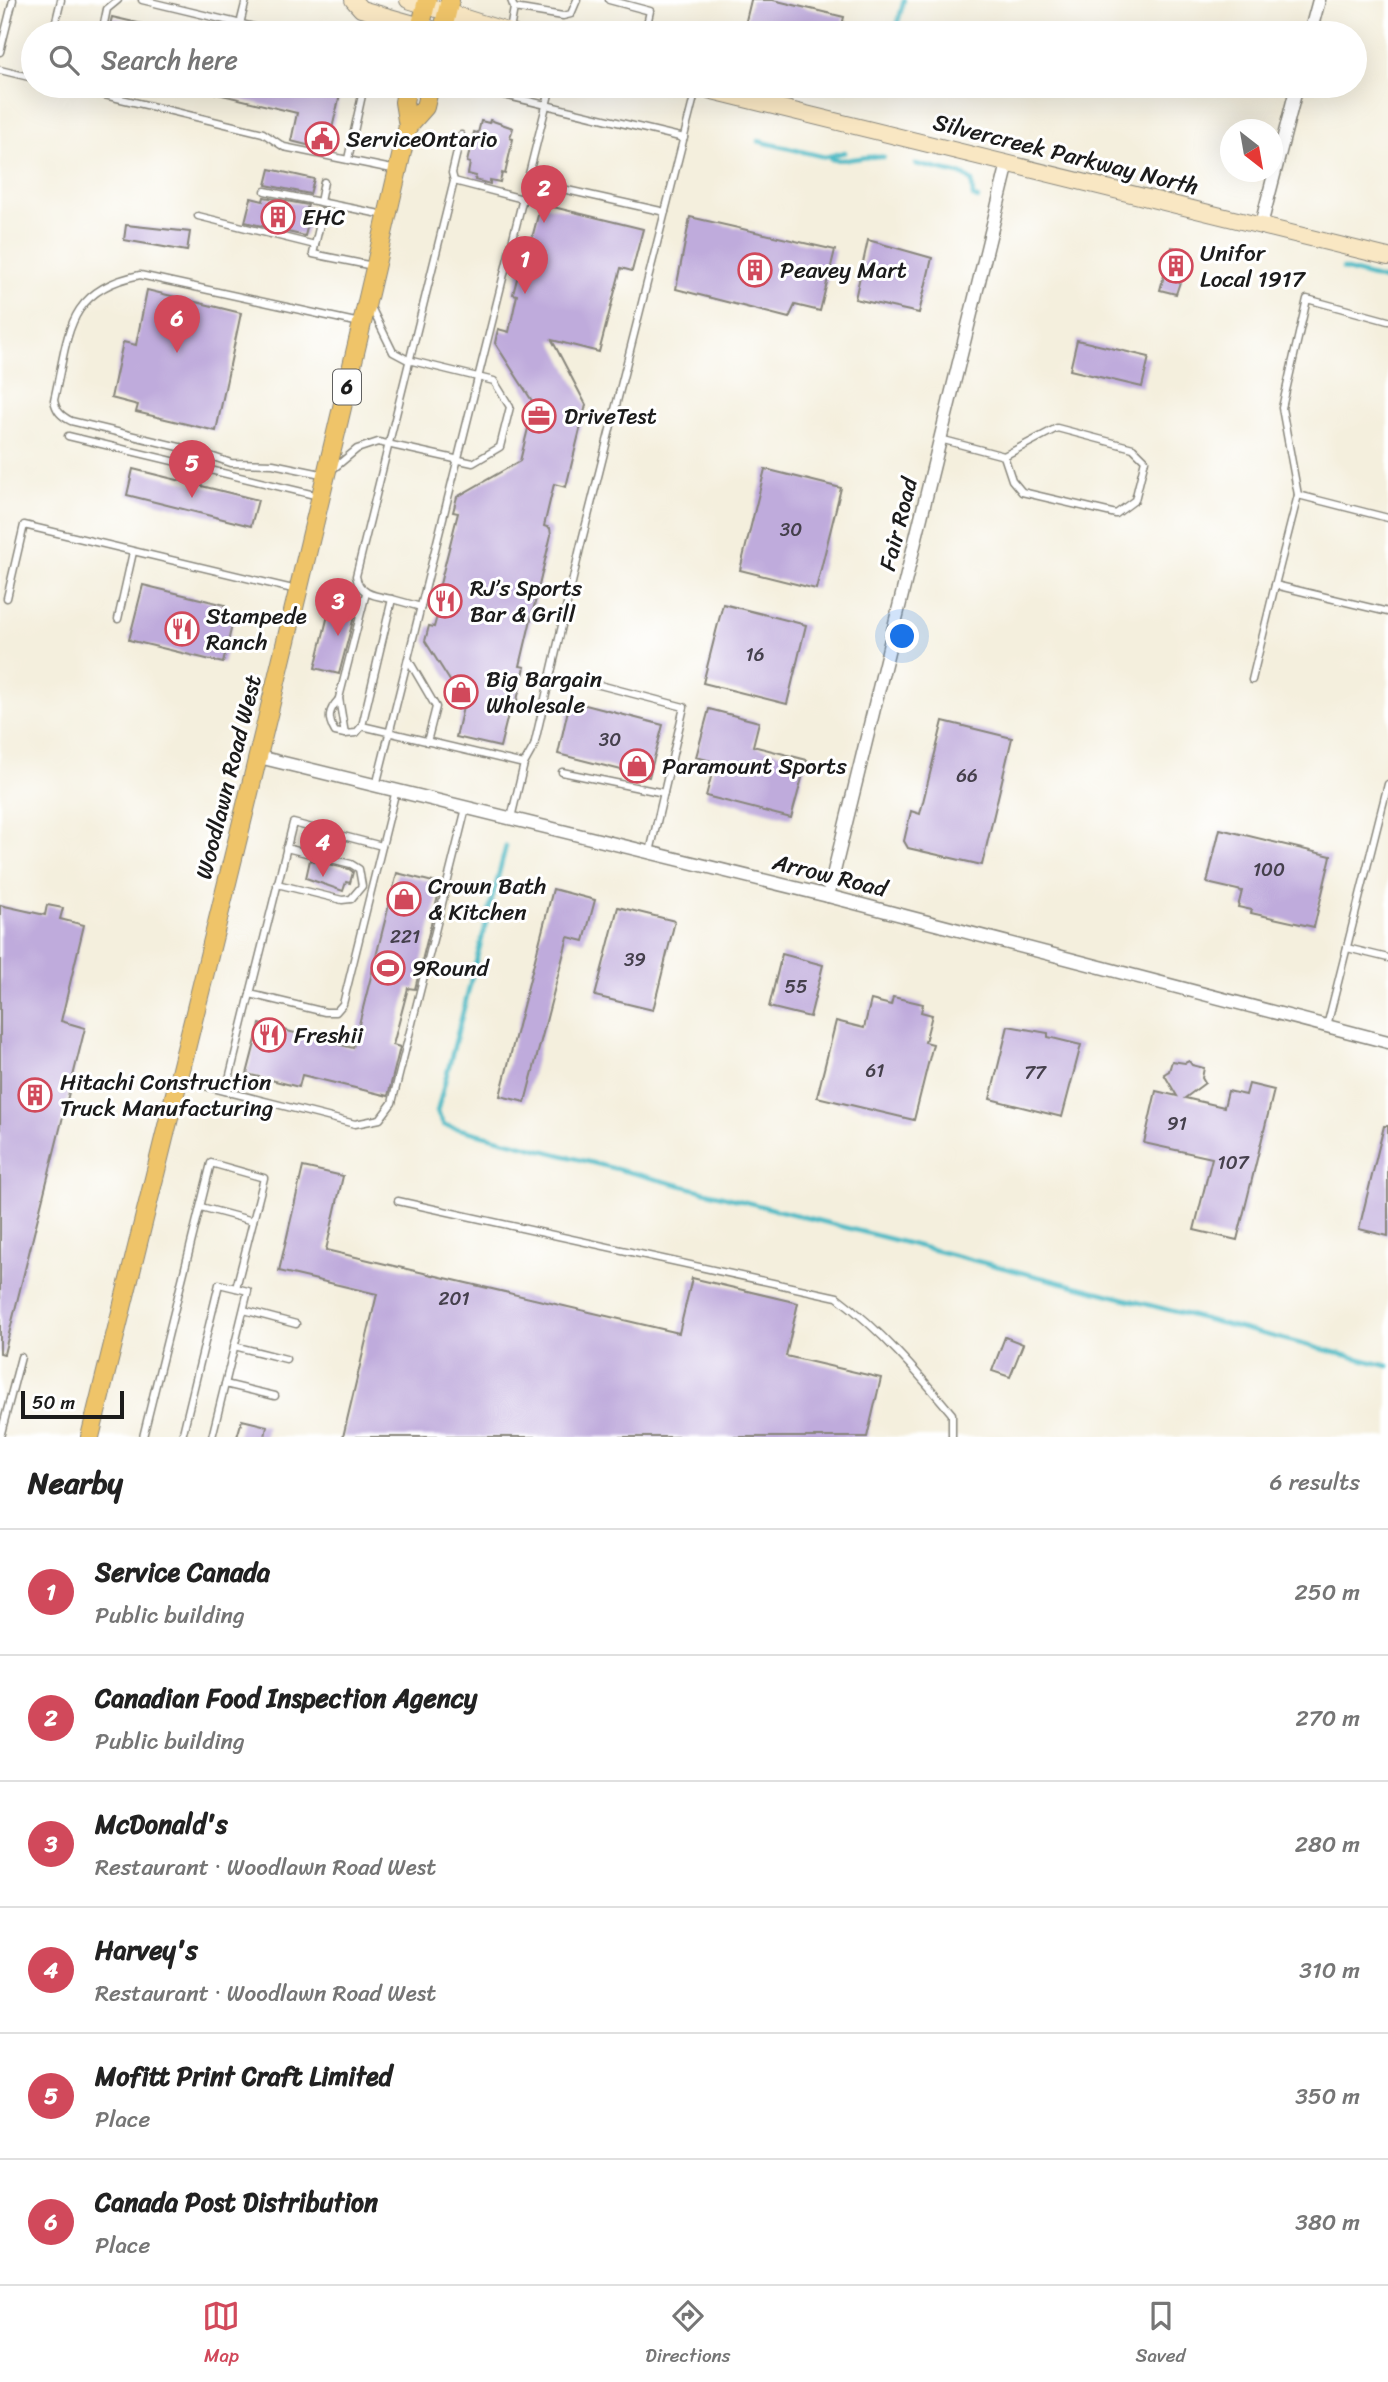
<!DOCTYPE html>
<meta charset="utf-8">
<style>
body{margin:0;font-family:Sriracha,sans-serif;background:#f2f2f2;color:#222}
.compass{position:absolute;left:1220px;top:119px;width:63px;height:63px;border-radius:50%;background:#fff;box-shadow:0 7px 28px #0002;rotate:149deg}
.scale{position:absolute;left:21px;bottom:18px;width:103px;box-sizing:border-box;padding-left:7px;border:4px solid #1c1c1c;border-top:0;font-size:19px;line-height:24px;white-space:nowrap;color:#1c1c1c;-webkit-text-stroke:5px #fff;paint-order:stroke}
.you{position:absolute;left:903px;top:637px;width:24px;height:24px;margin:-18px;border:5px solid #fff;border-radius:50%;background:#1a73e8;box-shadow:0 0 0 10px #1a73e833}
.badge{display:grid;place-items:center;width:46px;height:46px;border-radius:50%;background:#d1495b;color:#fff;font-size:23px;font-weight:700}
.pin{position:absolute;translate:-50% -58px;filter:drop-shadow(0 2px 4px #0008)}
.pin::after{content:'';position:absolute;top:37px;width:24px;height:21px;background:inherit;clip-path:polygon(0 0,100% 0,50% 100%)}
.list{margin:0;padding:0;list-style:none}
h2{display:flex;justify-content:space-between;align-items:center;height:91px;margin:0;padding:0 28px;font-size:30px}
h2 small{font-size:23px;font-weight:400;color:#767676}
.list li{display:grid;grid-template-columns:46px 1fr auto;gap:21px;align-items:center;box-sizing:border-box;height:126px;padding:0 28px;border-top:2px solid #e0e0e0}
.list b{display:block;font-size:26px;white-space:nowrap}
.list p{margin:0;font-size:23px;white-space:nowrap;color:#767676}
.list em{font-size:23px;font-style:normal;color:#767676}
.icon{flex:none;width:38px;height:38px;fill:none;stroke:currentColor;stroke-width:2;stroke-linecap:round;stroke-linejoin:round}
.map{position:relative;flex:none;width:1388px;height:1437px;overflow:hidden}
.search{position:absolute;background:#fff;box-shadow:0 7px 28px #0002;left:21px;right:21px;top:21px;height:77px;display:flex;align-items:center;gap:18px;box-sizing:border-box;padding:0 24px;border-radius:38px;color:#767676;font-size:26px}
.sheet{height:847px;background:#fff}
nav{display:flex;justify-content:space-around;align-items:center;box-sizing:border-box;height:98px;border-top:2px solid #e0e0e0;background:#fff;font-size:19px;color:#767676}
nav a{display:grid;justify-items:center;gap:4px}
nav .on{color:#d1495b}
.map>svg:first-child{display:block}
.lines{fill:none;stroke-linecap:round;stroke-linejoin:round}
.stream{stroke:#4cbac5;stroke-width:4.5}
.building{fill:#bfabdc}
.lane-casing{stroke:#88867c;stroke-width:9}
.street-casing{stroke:#88867c;stroke-width:15}
.secondary-casing{stroke:#88867c;stroke-width:18}
.primary-casing{stroke:#88867c;stroke-width:20}
.lane{stroke:#fff;stroke-width:6}
.street{stroke:#fff;stroke-width:12}
.secondary{stroke:#f9e7c3;stroke-width:16}
.primary{stroke:#efc469;stroke-width:18}
.labels{text-anchor:middle;stroke-width:6;stroke-linejoin:round;paint-order:stroke}
.number-label{font-size:19px;fill:#45404c}
.shield{fill:#fff;stroke:#606060;stroke-width:2}
.shield-label{font-size:21px;font-weight:bold;fill:#1c1c1c}
.poi-label{font-size:23px;fill:#1c1c1c;stroke:#fff;text-anchor:start}
.street-label{font-size:23px;fill:#1c1c1c;stroke:#fff}
</style>
<div class="map">
<svg width="1388" height="1437" viewBox="0 0 1388 1437">
<rect width="100%" height="100%" fill="#fff"/>
<filter id="ink" filterUnits="userSpaceOnUse"><feTurbulence type="fractalNoise" baseFrequency=".0143" numOctaves="2"/><feDisplacementMap in="SourceGraphic" scale="14" xChannelSelector="R" yChannelSelector="G"/><feConvolveMatrix kernelMatrix="1 2 1 2 8 2 1 2 1" color-interpolation-filters="sRGB"/></filter>
<filter id="wash" filterUnits="userSpaceOnUse"><feTurbulence type="fractalNoise" baseFrequency=".00686" numOctaves="4" result="noise"/><feDisplacementMap in="SourceGraphic" scale="28" xChannelSelector="R" yChannelSelector="G"/><feGaussianBlur stdDeviation="1.57" result="paint"/><feColorMatrix in="noise" values="0 0 0 0 0 0 0 0 0 0 0 0 0 0 0 0 0 1.4 0 .05"/><feComposite in="paint" operator="in"/></filter>
<g filter="url(#wash)">
<rect width="100%" height="100%" fill="#f4efdd"/>
<g class="lines">
<g class="stream">
<polyline points="895,33 904,0"/>
<polyline points="758,141 825,157 845,152"/>
<path d="M830 159C849 163 866 154 884 157"/>
<polyline points="916,164 964,175 972,181 973,197 978,199"/>
<polyline points="1343,269 1388,281"/>
<polyline points="506,846 437,1112 444,1125 1388,1366"/>
</g>
</g>
<g id="blocks">
<g class="building">
<polygon points="751,0 773,0 844,17 840,33 743,33"/>
<polygon points="112,17 164,29 163,33 108,33"/>
<polygon points="201,86 342,86 327,150 291,141 297,113 201,90"/>
<polygon points="490,120 513,128 510,138 513,139 505,174 502,173 500,182 490,180 490,184 475,180 476,176 468,174 470,163 467,162 474,132 478,133 481,121 489,123"/>
<polygon points="270,169 314,179 310,194 266,185"/>
<polygon points="264,197 308,205 306,211 311,212 305,236 245,222 251,198 263,201"/>
<polygon points="541,204 643,229 632,271 621,268 599,352 552,340 586,405 566,487 554,484 544,526 550,528 551,535 520,666 525,667 516,704 511,703 500,747 456,737 464,703 425,641 429,626 434,627 443,594 438,592 458,513 453,512 457,497 520,461 534,404 495,343 498,329 509,332 517,295 513,294 524,252 528,253"/>
<polygon points="690,217 835,250 820,311 795,305 789,318 676,289"/>
<polygon points="126,225 190,232 187,251 124,240"/>
<polygon points="868,240 932,258 919,313 855,299"/>
<polygon points="1172,247 1190,252 1176,294 1160,290"/>
<polygon points="147,290 241,313 216,431 136,412 138,405 111,398 123,342 136,345"/>
<polygon points="1077,340 1149,357 1142,387 1070,370"/>
<polygon points="133,469 258,500 251,526 127,495"/>
<polygon points="765,469 841,488 816,589 740,570"/>
<polygon points="143,585 225,605 222,614 234,617 223,663 129,640"/>
<polygon points="723,604 806,625 787,704 703,683"/>
<polygon points="330,607 355,613 339,674 315,668"/>
<polygon points="570,701 663,725 649,777 558,754"/>
<polygon points="709,709 759,722 753,746 807,760 791,818 706,796 715,762 696,757"/>
<polygon points="943,721 1012,738 982,865 908,848 904,841 911,811 920,814"/>
<polygon points="1220,829 1331,856 1314,927 1251,913 1252,910 1238,907 1242,891 1207,883"/>
<polygon points="310,860 349,869 353,872 350,883 346,882 343,891 306,878"/>
<polygon points="397,873 441,884 415,989 408,988 393,1045 400,1047 388,1096 302,1075 299,1087 247,1074 260,1024 353,1048"/>
<polygon points="553,889 595,900 584,941 568,937 525,1102 500,1096"/>
<polygon points="0,905 45,915 47,905 63,908 60,919 84,925 61,1021 85,1028 4,1354 0,1353"/>
<polygon points="618,907 675,921 653,1010 595,996"/>
<polygon points="782,954 823,965 810,1017 769,1007"/>
<polygon points="893,997 923,1004 921,1012 932,1015 925,1042 933,1044 914,1120 817,1097 836,1021 864,1028 871,1000 891,1005"/>
<polygon points="1008,1026 1048,1033 1048,1037 1081,1045 1062,1117 990,1099"/>
<polygon points="1172,1061 1185,1063 1189,1061 1192,1065 1204,1068 1202,1078 1205,1083 1185,1098 1224,1107 1228,1091 1246,1095 1249,1084 1274,1090 1237,1240 1194,1230 1212,1158 1144,1143 1156,1091 1177,1096 1164,1074 1169,1071"/>
<polygon points="1384,1126 1388,1126 1388,1236 1359,1229"/>
<polygon points="303,1167 343,1176 326,1250 679,1333 692,1278 798,1303 786,1356 881,1378 867,1437 343,1437 377,1294 279,1271"/>
<polygon points="1005,1337 1023,1344 1010,1377 992,1371"/>
<polygon points="242,1420 267,1426 265,1437 237,1437"/>
</g>
</g>
</g>
<g filter="url(#ink)">
<use href="#blocks" fill-opacity="0" stroke="#88867c" stroke-width="2"/>
<g class="lines">
<defs>
<g id="lane">
<polyline points="142,0 279,33"/>
<polyline points="609,0 650,11 645,33"/>
<polyline points="514,8 563,16 571,14 577,0"/>
<polyline points="240,24 246,0"/>
<polyline points="510,30 514,8 511,0"/>
<polyline points="53,33 61,0"/>
<polyline points="102,33 107,9 118,0"/>
<polyline points="0,52 13,0"/>
<polyline points="0,70 33,78"/>
<polyline points="89,86 88,91 263,133 284,147 397,170"/>
<polyline points="479,89 684,138"/>
<polyline points="348,159 364,86"/>
<polyline points="454,181 523,199"/>
<polyline points="527,181 665,212"/>
<polyline points="265,191 385,215"/>
<polyline points="320,202 324,182"/>
<polyline points="198,216 315,245 313,254 373,266"/>
<polyline points="315,245 323,211"/>
<polyline points="1388,321 1307,299 1282,408 1298,495 1388,518"/>
<path d="M360 323 140 275C64 290 69 337 54 400 56 411 61 416 71 421L196 451 231 463 273 464 326 475 357 449 378 442 473 463 500 447 510 407 494 381 408 360 393 352 371 307"/>
<polyline points="68,436 319,496"/>
<polyline points="940,439 1004,456 1057,428 1133,448 1145,460 1135,500 1116,514 1022,492 1012,480 1004,456"/>
<polyline points="1298,495 1275,585 1388,612"/>
<polyline points="7,598 24,525 297,590"/>
<path d="M392 599C376 596 359 595 356 576L454 181 452 173 461 135"/>
<polyline points="421,607 392,599 362,726 524,764"/>
<polyline points="118,619 133,552"/>
<polyline points="408,659 436,707 427,742"/>
<polyline points="1252,680 1275,585"/>
<polyline points="588,682 684,707 650,852"/>
<path d="M339 699C328 711 327 718 335 732L345 734"/>
<polyline points="362,726 356,733 345,734 339,698 366,593"/>
<polyline points="562,772 664,793"/>
<polyline points="376,786 551,86"/>
<polyline points="511,818 524,764 534,746 581,544 696,89"/>
<polyline points="277,884 342,900 351,899 362,886 359,869 351,864 286,848"/>
<polyline points="1347,948 1388,958"/>
<polyline points="250,994 293,823 382,846"/>
<polyline points="1327,1026 1388,784"/>
<polyline points="181,1080 355,1124 380,1119 392,1103 466,808"/>
<polyline points="226,1091 250,994 325,1012 336,1012 343,1004 396,790"/>
<path d="M398 1201 837 1297C881 1330 917 1372 952 1414V1437"/>
<polyline points="201,1207 253,1221"/>
<polyline points="244,1310 296,1324"/>
<polyline points="234,1346 286,1359"/>
<polyline points="225,1384 275,1396"/>
<polyline points="0,1437 21,1357"/>
<polyline points="143,1437 211,1163 264,1178 236,1288"/>
<polyline points="182,1437 219,1284 248,1291 212,1437"/>
</g>
<g id="street">
<polyline points="1310,33 1319,0"/>
<polyline points="1261,225 1297,86"/>
<polyline points="259,757 828,896 1388,1042"/>
<polyline points="828,896 1008,163"/>
</g>
<g id="secondary">
<polyline points="353,0 361,9 446,33"/>
<polyline points="408,0 513,33"/>
<polyline points="692,86 1388,257"/>
</g>
<g id="primary">
<polyline points="419,33 427,0"/>
<polyline points="442,33 450,0"/>
<polyline points="408,126 425,107 430,86"/>
<path d="M90 1437C198 1001 307 564 408 126L404 102 407 86"/>
</g>
</defs>
<use href="#lane" class="lane-casing"/>
<use href="#street" class="street-casing"/>
<use href="#secondary" class="secondary-casing"/>
<use href="#primary" class="primary-casing"/>
<use href="#lane" class="lane"/>
<use href="#street" class="street"/>
<use href="#secondary" class="secondary"/>
<use href="#primary" class="primary"/>
</g>
</g>
<defs>
<symbol id="civic-ring" viewBox="-11 -11 22 22"><circle r="9.5" fill="#fff" stroke="#d1495b" stroke-width="1.5"/><path d="M-.6-6.5H3V-4.5H.6V-3L4-1V1h2V6H-6V1h2V-1L-.6-3ZM-1.2 2.5V6h2.4V2.5Z" fill="#d1495b"/></symbol>
<symbol id="building-ring" viewBox="-11 -11 22 22"><circle r="9.5" fill="#fff" stroke="#d1495b" stroke-width="1.5"/><path d="M-4-6H4V6H1V3H-1V6H-4ZM-2.5-4.3h1.7v1.8h-1.7ZM.8-4.3h1.7v1.8H.8ZM-2.5-1h1.7V.8h-1.7ZM.8-1h1.7V.8H.8Z" fill="#d1495b"/></symbol>
<symbol id="office-ring" viewBox="-11 -11 22 22"><circle r="9.5" fill="#fff" stroke="#d1495b" stroke-width="1.5"/><path d="M-6-3h4V-5.5h4V-3h4V5H-6ZM-1-4.5V-3h2v-1.5ZM-6 0V1H6V0Z" fill="#d1495b"/></symbol>
<symbol id="restaurant-ring" viewBox="-11 -11 22 22"><circle r="9.5" fill="#fff" stroke="#d1495b" stroke-width="1.5"/><path d="M-5-6h1v4h1v-4h1v4h1v-4h1v5L-1.5 .5V6h-2V.5L-5-1ZM5-6V6H3V1.5H1.5Q1.5-4 5-6Z" fill="#d1495b"/></symbol>
<symbol id="shop-ring" viewBox="-11 -11 22 22"><circle r="9.5" fill="#fff" stroke="#d1495b" stroke-width="1.5"/><path d="M-5-2.5h2.3a2.7 3.5 0 0 1 5.4 0H5L5.5 6h-11ZM-1.5-2.5h3a1.5 2.3 0 0 0-3 0Z" fill="#d1495b"/></symbol>
<symbol id="stadium-ring" viewBox="-11 -11 22 22"><circle r="9.5" fill="#fff" stroke="#d1495b" stroke-width="1.5"/><path d="M0-5a6.5 5 0 1 0 0 10a6.5 5 0 1 0 0-10ZM-3.5-1.8h7v3.6h-7Z" fill="#d1495b"/></symbol>
</defs>
<g fill-rule="evenodd">
<use href="#civic-ring" x="303" y="120" width="38" height="38"/>
<use href="#building-ring" x="259" y="198" width="38" height="38"/>
<use href="#building-ring" x="1157" y="247" width="38" height="38"/>
<use href="#building-ring" x="736" y="251" width="38" height="38"/>
<use href="#office-ring" x="520" y="397" width="38" height="38"/>
<use href="#restaurant-ring" x="426" y="582" width="38" height="38"/>
<use href="#restaurant-ring" x="163" y="610" width="38" height="38"/>
<use href="#shop-ring" x="442" y="673" width="38" height="38"/>
<use href="#shop-ring" x="618" y="747" width="38" height="38"/>
<use href="#shop-ring" x="385" y="880" width="38" height="38"/>
<use href="#stadium-ring" x="369" y="949" width="38" height="38"/>
<use href="#restaurant-ring" x="250" y="1016" width="38" height="38"/>
<use href="#building-ring" x="16" y="1076" width="38" height="38"/>
</g>
<g class="labels">
<g class="number-label">
<text x="791" y="536">30</text>
<text x="755" y="661">16</text>
<text x="610" y="746">30</text>
<text x="967" y="782">66</text>
<text x="1269" y="876">100</text>
<text x="405" y="943">221</text>
<text x="635" y="966">39</text>
<text x="796" y="993">55</text>
<text x="875" y="1077">61</text>
<text x="1035" y="1079">77</text>
<text x="1177" y="1130">91</text>
<text x="1233" y="1169">107</text>
<text x="454" y="1305">201</text>
</g>
<rect class="shield" x="333" y="369.5" width="28" height="35" rx="5"/>
<g class="shield-label">
<text x="347" y="394">6</text>
</g>
<g class="poi-label">
<text x="346" y="147">ServiceOntario</text>
<text x="302" y="225">EHC</text>
<text x="1200" y="261">Unifor<tspan x="1200" dy="26">Local 1917</tspan></text>
<text x="780" y="278">Peavey Mart</text>
<text x="564" y="424">DriveTest</text>
<text x="470" y="596">RJ’s Sports<tspan x="470" dy="26">Bar &amp; Grill</tspan></text>
<text x="206" y="624">Stampede<tspan x="206" dy="26">Ranch</tspan></text>
<text x="486" y="687">Big Bargain<tspan x="486" dy="26">Wholesale</tspan></text>
<text x="662" y="774">Paramount Sports</text>
<text x="428" y="894">Crown Bath<tspan x="428" dy="26">&amp; Kitchen</tspan></text>
<text x="412" y="976">9Round</text>
<text x="294" y="1043">Freshii</text>
<text x="60" y="1090">Hitachi Construction<tspan x="60" dy="26">Truck Manufacturing</tspan></text>
</g>
<g class="street-label">
<text transform="translate(1066 154) rotate(14)" y="8">Silvercreek Parkway North</text>
<text transform="translate(898 524) rotate(-76)" y="8">Fair Road</text>
<text transform="translate(228 777) rotate(-76)" y="8">Woodlawn Road West</text>
<text transform="translate(830 875) rotate(14)" y="8">Arrow Road</text>
</g>
</g>
</svg>
<svg class="compass" viewBox="-18 -18 36 36"><path d="M0-13l5 13h-10z" fill="#e53935"/><path d="M0 13l5-13h-10z" fill="#767676"/></svg>
<div class="scale">50 m</div>
<div class="you"></div>
<div class="pin badge" style="left:525px;top:294px">1</div>
<div class="pin badge" style="left:544px;top:223px">2</div>
<div class="pin badge" style="left:338px;top:636px">3</div>
<div class="pin badge" style="left:323px;top:877px">4</div>
<div class="pin badge" style="left:192px;top:498px">5</div>
<div class="pin badge" style="left:177px;top:353px">6</div>
<div class="search"><svg class="icon" aria-label="search" viewBox="0 0 24 24"><circle cx="10" cy="10" r="6"/><path d="M15 15l6 6"/></svg>Search here</div>
</div>
<section class="sheet">
<h2>Nearby<small>6 results</small></h2>
<ul class="list">
<li><span class="badge">1</span><div><b>Service Canada</b><p>Public building</p></div><em>250 m</em></li>
<li><span class="badge">2</span><div><b>Canadian Food Inspection Agency</b><p>Public building</p></div><em>270 m</em></li>
<li><span class="badge">3</span><div><b>McDonald's</b><p>Restaurant · Woodlawn Road West</p></div><em>280 m</em></li>
<li><span class="badge">4</span><div><b>Harvey's</b><p>Restaurant · Woodlawn Road West</p></div><em>310 m</em></li>
<li><span class="badge">5</span><div><b>Mofitt Print Craft Limited</b><p>Place</p></div><em>350 m</em></li>
<li><span class="badge">6</span><div><b>Canada Post Distribution</b><p>Place</p></div><em>380 m</em></li>
</ul>
</section>
<nav>
<a class="on"><svg class="icon" aria-label="map" viewBox="0 0 24 24"><path d="M3 6l6-2 6 2 6-2v14l-6 2-6-2-6 2zM9 4v14M15 6v14"/></svg>Map</a>
<a><svg class="icon" aria-label="directions" viewBox="0 0 24 24"><path d="M12 3l9 9-9 9-9-9zM9 14v-3h6M13 9l2 2-2 2"/></svg>Directions</a>
<a><svg class="icon" aria-label="saved" viewBox="0 0 24 24"><path d="M7 4h10v16l-5-4-5 4z"/></svg>Saved</a>
</nav>
